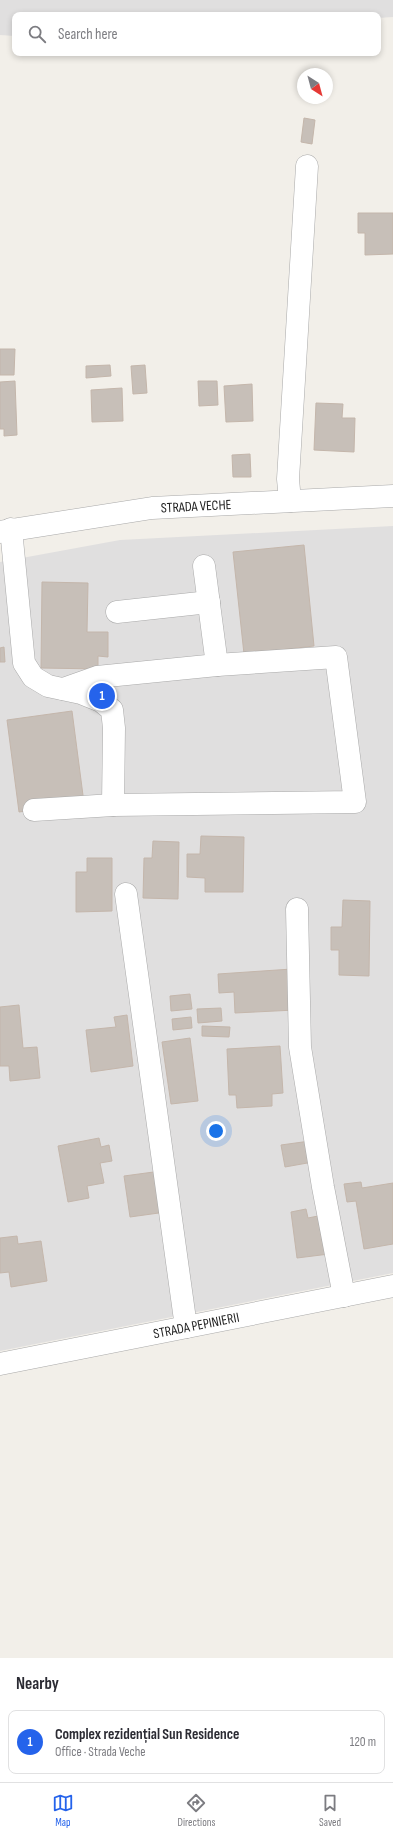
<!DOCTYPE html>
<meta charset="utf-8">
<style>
body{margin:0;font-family:"Sofia Sans Condensed",sans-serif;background:#f2f2f3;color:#2b2b33}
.compass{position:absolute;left:297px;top:68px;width:36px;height:36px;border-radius:50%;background:#fff;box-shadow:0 2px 6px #0003;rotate:144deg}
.you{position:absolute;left:216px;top:1131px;width:14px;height:14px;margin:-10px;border:3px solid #fff;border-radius:50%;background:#1a73e8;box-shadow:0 0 0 6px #1a73e833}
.badge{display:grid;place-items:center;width:26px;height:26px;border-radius:50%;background:#2563eb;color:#fff;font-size:13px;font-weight:700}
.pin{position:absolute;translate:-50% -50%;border:2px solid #fff;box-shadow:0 1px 4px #0006}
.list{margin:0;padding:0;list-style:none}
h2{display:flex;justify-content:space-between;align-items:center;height:52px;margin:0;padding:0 16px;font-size:17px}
h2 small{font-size:13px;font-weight:400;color:#7c7c81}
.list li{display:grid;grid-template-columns:26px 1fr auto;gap:12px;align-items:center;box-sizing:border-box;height:64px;margin:0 8px 8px;padding:0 8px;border:1px solid #e1e1e2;border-radius:8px}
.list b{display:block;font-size:15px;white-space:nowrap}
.list p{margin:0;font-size:13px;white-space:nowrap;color:#7c7c81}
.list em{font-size:13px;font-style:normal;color:#7c7c81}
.icon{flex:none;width:22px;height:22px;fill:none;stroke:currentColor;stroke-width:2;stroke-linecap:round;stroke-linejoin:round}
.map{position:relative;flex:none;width:393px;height:1658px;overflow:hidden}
.search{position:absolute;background:#fff;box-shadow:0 2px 6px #0003;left:12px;right:12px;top:12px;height:44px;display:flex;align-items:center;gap:10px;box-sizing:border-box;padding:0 14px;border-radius:8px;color:#7c7c81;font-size:15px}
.sheet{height:124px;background:#fff}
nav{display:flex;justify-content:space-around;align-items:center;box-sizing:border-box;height:56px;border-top:1px solid #e1e1e2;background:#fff;font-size:11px;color:#7c7c81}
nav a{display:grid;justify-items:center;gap:2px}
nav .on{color:#2563eb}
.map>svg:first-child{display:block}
.residential{fill:#e0dfdf}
.building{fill:#c7bfb8;stroke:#c4b6ab}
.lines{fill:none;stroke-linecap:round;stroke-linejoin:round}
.minor-casing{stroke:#a9a9a9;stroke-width:23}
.minor{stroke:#fff;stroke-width:22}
.labels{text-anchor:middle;stroke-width:3;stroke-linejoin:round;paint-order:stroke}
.street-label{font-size:14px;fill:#222;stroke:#fff}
</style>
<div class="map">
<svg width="393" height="1658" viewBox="0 0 393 1658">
<rect width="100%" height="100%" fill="#f2efe9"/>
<g class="residential">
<polygon points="0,0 393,0 393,17 378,18 378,15 15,15 15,36 0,35"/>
<polygon points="393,526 393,1273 0,1351 0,562 120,540"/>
</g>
<g class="building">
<polygon points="304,118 315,120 312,144 301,142"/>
<polygon points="358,213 393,213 393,254 365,255 365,233 358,233"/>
<polygon points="0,349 15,349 14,375 0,375"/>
<polygon points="110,365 111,376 86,378 86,366"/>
<polygon points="145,365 147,393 133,394 131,366"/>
<polygon points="15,381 17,435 4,436 4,429 0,429 0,382"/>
<polygon points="198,381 217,381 218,405 199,406"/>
<polygon points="252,384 253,421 226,422 224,386"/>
<polygon points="122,388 123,421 92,422 91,390"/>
<polygon points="316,403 343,404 342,418 355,418 354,452 314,450"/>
<polygon points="250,454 251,477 233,477 232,455"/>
<polygon points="304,545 314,646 244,654 233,552"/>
<polygon points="42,582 88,583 87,632 108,632 108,657 98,656 98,669 41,668"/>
<polygon points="4,647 5,662 0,662 0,648"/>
<polygon points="72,711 84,803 19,812 7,720"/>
<polygon points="201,836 244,837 243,892 205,892 205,878 187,877 187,854 200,854"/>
<polygon points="153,841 179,842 178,899 143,898 144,858 152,858"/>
<polygon points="87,858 112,858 112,911 76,912 76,872 87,872"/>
<polygon points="343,900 370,901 369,976 339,975 339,950 331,950 331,927 342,927"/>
<polygon points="292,969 295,1010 235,1013 234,992 219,993 218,974"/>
<polygon points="190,994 192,1009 171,1011 170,996"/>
<polygon points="19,1005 23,1048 37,1047 40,1078 10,1081 9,1066 0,1066 0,1007"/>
<polygon points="221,1008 222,1021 198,1023 197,1009"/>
<polygon points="127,1015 133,1066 91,1072 86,1030 116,1027 114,1017"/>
<polygon points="191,1017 192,1028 173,1030 172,1019"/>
<polygon points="202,1026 230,1027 229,1037 202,1036"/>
<polygon points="190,1038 198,1101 171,1104 162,1042"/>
<polygon points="280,1046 283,1093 272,1094 272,1106 237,1108 236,1095 229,1095 227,1049"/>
<polygon points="99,1138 101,1147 109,1145 112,1161 100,1163 104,1183 87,1186 89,1198 68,1202 58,1146"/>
<polygon points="310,1141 313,1162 285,1167 281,1145"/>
<polygon points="161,1171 166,1212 130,1217 124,1176"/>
<polygon points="361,1182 362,1188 393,1183 393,1244 364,1249 356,1201 347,1202 344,1184"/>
<polygon points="306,1209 308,1218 323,1215 329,1254 297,1258 291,1212"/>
<polygon points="17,1236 18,1244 41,1241 47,1281 11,1287 9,1272 0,1273 0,1238"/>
</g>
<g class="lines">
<defs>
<g id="minor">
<polyline points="290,501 288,479 307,166"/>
<polyline points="11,529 24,663 33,677 48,686 81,693 101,701 112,710 114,728 113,805"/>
<path id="s1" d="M0 532 152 508 393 496"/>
<polyline points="204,566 217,665"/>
<polyline points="117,612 209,602"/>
<polyline points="34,810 113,805 355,802 336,657 217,665 97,677 63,689"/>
<polyline points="126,894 186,1327"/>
<polyline points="297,909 300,1047 323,1187 344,1296"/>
<path id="s2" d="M0 1364 393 1286"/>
</g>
</defs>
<use href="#minor" class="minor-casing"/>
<use href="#minor" class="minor"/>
</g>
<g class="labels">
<g class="street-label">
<text dy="5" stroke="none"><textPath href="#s1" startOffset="198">STRADA VECHE</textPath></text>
<text dy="5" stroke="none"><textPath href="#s2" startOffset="200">STRADA PEPINIERII</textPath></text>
</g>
</g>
</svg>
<svg class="compass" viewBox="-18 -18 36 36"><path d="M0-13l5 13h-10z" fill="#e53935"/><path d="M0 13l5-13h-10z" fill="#7c7c81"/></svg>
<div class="you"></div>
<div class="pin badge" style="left:102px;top:696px">1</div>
<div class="search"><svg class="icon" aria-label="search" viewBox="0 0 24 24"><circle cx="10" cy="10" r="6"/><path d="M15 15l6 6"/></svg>Search here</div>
</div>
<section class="sheet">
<h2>Nearby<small></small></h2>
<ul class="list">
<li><span class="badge">1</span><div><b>Complex rezidențial Sun Residence</b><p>Office · Strada Veche</p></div><em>120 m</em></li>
</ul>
</section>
<nav>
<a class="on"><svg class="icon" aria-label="map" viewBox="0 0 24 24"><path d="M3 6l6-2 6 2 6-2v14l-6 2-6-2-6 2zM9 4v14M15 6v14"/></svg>Map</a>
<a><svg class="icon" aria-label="directions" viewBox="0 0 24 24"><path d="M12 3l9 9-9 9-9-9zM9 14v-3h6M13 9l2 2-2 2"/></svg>Directions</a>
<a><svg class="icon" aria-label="saved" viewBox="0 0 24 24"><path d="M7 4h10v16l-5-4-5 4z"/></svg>Saved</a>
</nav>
